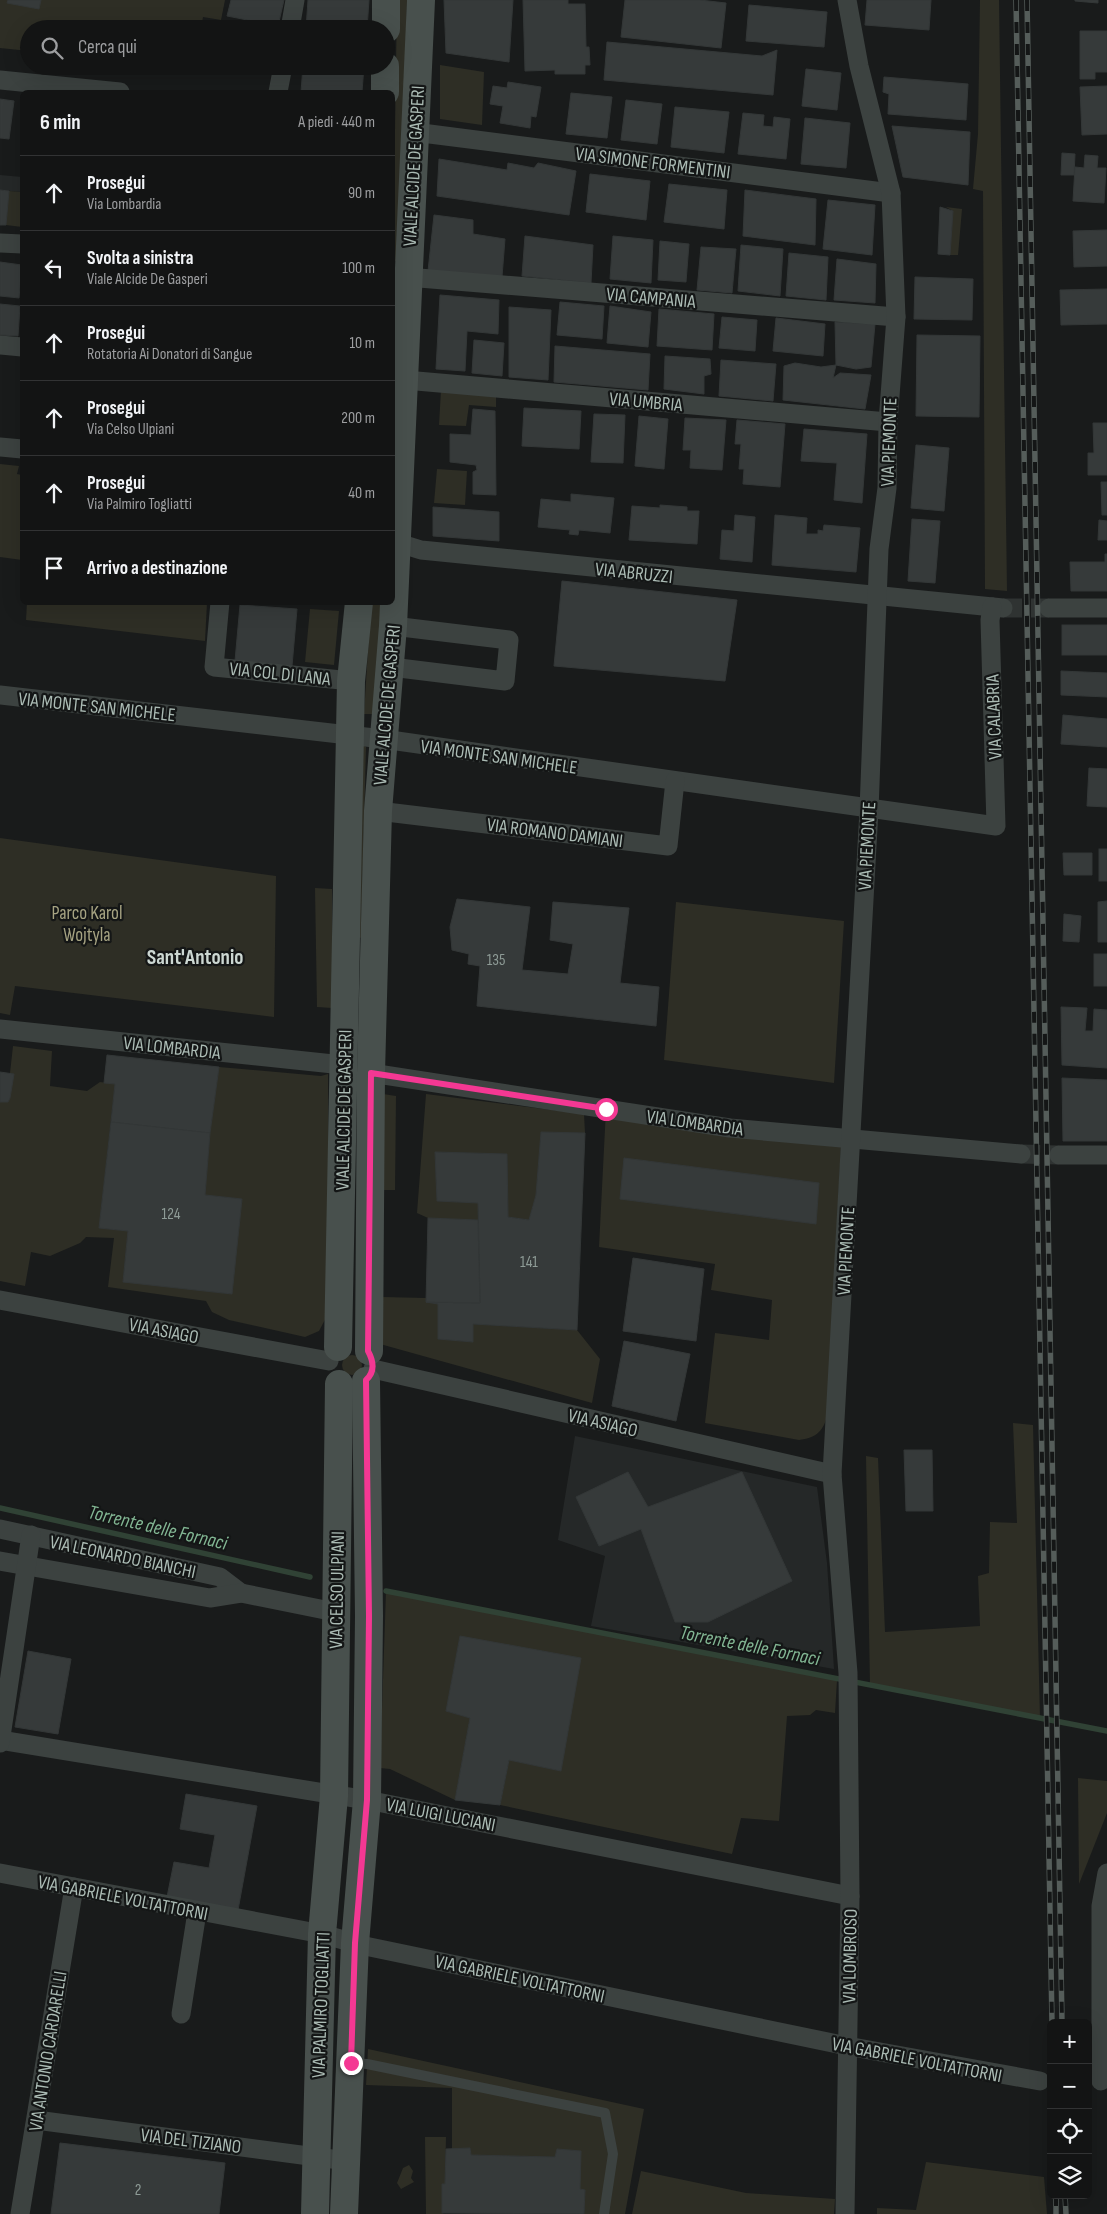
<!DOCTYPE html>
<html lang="it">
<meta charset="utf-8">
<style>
body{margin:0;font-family:"Sofia Sans Condensed",sans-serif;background:#202122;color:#f1f3f6}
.controls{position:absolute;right:15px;bottom:15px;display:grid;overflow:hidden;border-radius:8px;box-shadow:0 5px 20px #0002}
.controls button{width:45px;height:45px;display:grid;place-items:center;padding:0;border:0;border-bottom:1px solid #323334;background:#131414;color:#f1f3f6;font:25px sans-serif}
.stop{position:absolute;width:15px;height:15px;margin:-11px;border:4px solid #f43893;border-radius:50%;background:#fff}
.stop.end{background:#f43893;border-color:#fff;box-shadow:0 1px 5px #0008}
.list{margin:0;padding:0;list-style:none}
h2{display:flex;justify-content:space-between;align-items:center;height:65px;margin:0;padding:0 20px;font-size:21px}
h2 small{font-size:16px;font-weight:400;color:#9d9ea0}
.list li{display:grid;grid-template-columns:32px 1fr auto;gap:15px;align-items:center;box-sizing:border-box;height:75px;padding:0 20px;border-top:1px solid #323334}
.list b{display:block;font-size:19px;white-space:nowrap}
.list p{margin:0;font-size:16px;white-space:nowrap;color:#9d9ea0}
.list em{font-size:16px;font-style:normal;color:#9d9ea0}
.icon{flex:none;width:28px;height:28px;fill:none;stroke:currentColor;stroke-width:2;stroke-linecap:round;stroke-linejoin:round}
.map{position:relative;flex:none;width:1107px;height:2214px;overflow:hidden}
.search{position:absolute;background:#131414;box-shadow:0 5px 20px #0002;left:20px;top:20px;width:375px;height:55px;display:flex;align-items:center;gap:12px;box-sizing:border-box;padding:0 18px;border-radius:28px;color:#9d9ea0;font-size:19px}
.panel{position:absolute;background:#131414;box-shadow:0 5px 20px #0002;left:20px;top:90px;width:375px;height:515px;border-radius:8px}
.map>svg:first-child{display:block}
.built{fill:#252828}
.green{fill:#2e2e25}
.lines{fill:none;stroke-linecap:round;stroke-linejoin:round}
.stream{stroke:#304235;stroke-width:5.5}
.building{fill:#363a3a;stroke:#333737}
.street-tunnel{stroke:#2f3332;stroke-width:19;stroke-dasharray:19 9;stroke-linecap:butt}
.lane{stroke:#3c4240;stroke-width:10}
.street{stroke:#3c4240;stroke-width:19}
.secondary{stroke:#48504d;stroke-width:28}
.rail-casing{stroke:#555d5a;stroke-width:5.5}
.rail{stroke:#141616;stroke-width:4;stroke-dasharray:11;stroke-linecap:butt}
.route{stroke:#f43893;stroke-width:6}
.labels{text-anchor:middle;stroke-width:4.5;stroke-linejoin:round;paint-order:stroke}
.number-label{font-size:16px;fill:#8e9b96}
.street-label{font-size:19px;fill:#abbbb4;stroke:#141616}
.park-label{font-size:19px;fill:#a6a382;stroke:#141616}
.water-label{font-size:20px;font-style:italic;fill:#82b693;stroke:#141616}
.quarter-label{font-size:21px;font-weight:bold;fill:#ccd7d2;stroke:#141616}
</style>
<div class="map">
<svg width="1107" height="2214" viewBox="0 0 1107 2214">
<rect width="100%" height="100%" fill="#191b1b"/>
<g class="built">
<polygon points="0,175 22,177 22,192 0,190"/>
<polygon points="575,1436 817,1487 827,1563 834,1669 591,1626 605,1556 558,1540"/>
</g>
<g class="green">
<polygon points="0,0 225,0 221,20 203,17 201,29 29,29 29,51 0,48"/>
<polygon points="397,0 407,0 400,261 393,261"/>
<polygon points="980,0 999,0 1007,591 985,589 983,191 973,189 978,134"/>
<polygon points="440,65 484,72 482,125 440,119"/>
<polygon points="134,66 194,66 192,75"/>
<polygon points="9,191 22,192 22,227 6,225"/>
<polygon points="946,207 962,209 958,255 950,255 953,211"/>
<polygon points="441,390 496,394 496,407 469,405 466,426 439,425"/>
<polygon points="0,464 19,466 17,474 22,475 22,560 0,557"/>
<polygon points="437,469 467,471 465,505 434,503"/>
<polygon points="27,603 207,603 205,641 26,620"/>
<polygon points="371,603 382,603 374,714 364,714"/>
<polygon points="310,609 339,611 334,665 305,662"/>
<polygon points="361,743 366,747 361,938 355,934"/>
<polygon points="0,838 276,876 274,1017 15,986 10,1015 0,1013"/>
<polygon points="315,888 332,889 332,1008 317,1007"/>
<polygon points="676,902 844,921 834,1083 664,1060"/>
<polygon points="13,1046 52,1051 50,1086 87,1091 100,1082 115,1084 99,1228 128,1231 123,1281 231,1294 242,1199 205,1195 210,1133 219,1067 321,1076 328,1074 329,1312 319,1331 305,1337 229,1320 212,1312 206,1301 108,1287 114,1238 86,1237 80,1243 50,1256 31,1252 25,1286 0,1281 0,1102 8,1102 10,1098 13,1074 10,1073"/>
<polygon points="383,1094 396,1096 395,1190 382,1190"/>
<polygon points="426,1094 584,1114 585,1133 541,1132 536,1195 529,1220 508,1217 507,1154 435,1152 437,1201 478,1203 478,1220 428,1218 417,1213"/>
<path d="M606 1109 841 1146 827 1417C822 1433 815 1438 799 1440L705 1423 715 1333 769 1340 772 1300 711 1290 715 1264 599 1247Z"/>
<polygon points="382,1297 426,1298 427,1302 438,1304 438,1339 472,1342 473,1324 577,1330 600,1359 592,1403 380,1344"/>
<circle cx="352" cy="1365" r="10"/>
<polygon points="1013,1423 1033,1425 1040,1719 870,1686 866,1456 878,1458 885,1632 980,1626 978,1576 989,1573 990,1522 1017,1523"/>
<polygon points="386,1591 837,1680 835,1713 816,1710 810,1715 787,1716 779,1821 741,1818 732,1854 500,1805 509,1760 561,1771 571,1708 460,1636 446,1711 470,1718 455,1800 390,1769 380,1768"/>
<polygon points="1078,1778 1107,1781 1107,1813 1079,1884"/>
<polygon points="368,2049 644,2109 625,2214 584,2214 585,2190 580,2189 580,2151 557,2149 555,2157 471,2155 470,2148 452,2149 452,2088 366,2085"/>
<polygon points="425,2137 446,2137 445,2184 442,2184 442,2213 444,2214 426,2214"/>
<polygon points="926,2162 1044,2177 1047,2214 877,2214 877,2208 916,2210"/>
<polygon points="409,2165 413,2171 411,2178 414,2182 401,2189 397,2183 403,2168"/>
<polygon points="641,2171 746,2193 835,2199 834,2214 632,2214"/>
</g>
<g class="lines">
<g class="stream">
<polyline points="0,1508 310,1577"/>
<polyline points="386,1591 1107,1731"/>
</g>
</g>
<g class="building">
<polygon points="8,0 41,0 39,9 7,3"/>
<polygon points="231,0 284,0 278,26 227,16"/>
<polygon points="308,0 369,0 367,29 306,29"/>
<polygon points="444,0 513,0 509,62 446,53"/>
<polygon points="523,0 568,0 568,4 585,4 586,47 589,47 590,65 585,65 585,74 555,74 555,70 525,71"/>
<polygon points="625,0 700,0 726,3 721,48 621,37"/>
<polygon points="867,0 931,0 929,30 865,25"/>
<polygon points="1075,0 1098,0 1098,3 1075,1"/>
<polygon points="749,5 827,12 824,47 746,41"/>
<polygon points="1080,31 1107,31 1107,72 1095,72 1095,79 1080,79"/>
<polygon points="607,42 762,56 777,50 773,95 604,80"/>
<polygon points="303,66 364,66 362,92 301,92"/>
<polygon points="806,69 841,73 837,110 802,106"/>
<polygon points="884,77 968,84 966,120 888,114 889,94 883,92"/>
<polygon points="508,82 541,87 536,117 531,116 530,128 500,123 503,106 490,104 493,86 507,88"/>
<polygon points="1107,86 1107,134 1082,135 1080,87"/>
<polygon points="571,93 612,97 607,138 566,134"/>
<polygon points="0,99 14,101 9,139 0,138"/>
<polygon points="626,100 662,104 657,144 621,140"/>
<polygon points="675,107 729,112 724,153 671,147"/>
<polygon points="743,113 764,115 763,126 773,127 774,117 790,119 786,159 738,154"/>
<polygon points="805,118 850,123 846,168 801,164"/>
<polygon points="892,126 970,132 968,185 903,177"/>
<polygon points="1062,153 1075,154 1074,175 1061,175"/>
<polygon points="1085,155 1098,156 1097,168 1106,168 1104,203 1073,201 1075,167 1084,168"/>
<polygon points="439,159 507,170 508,163 534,168 538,163 576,171 569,215 437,196"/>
<polygon points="590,174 650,181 646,220 586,212"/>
<polygon points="669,184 727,190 724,229 664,222"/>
<polygon points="0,190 9,191 6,225 0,225"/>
<polygon points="745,190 816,199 815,245 743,236"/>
<polygon points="828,200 875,205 872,255 823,249"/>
<polygon points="940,207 953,211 950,255 938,254"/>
<polygon points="434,215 473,220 473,234 505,239 502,277 428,271"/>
<polygon points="1107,230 1107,266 1074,267 1073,231"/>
<polygon points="525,236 593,245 591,283 522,276"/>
<polygon points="613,236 653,240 651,283 610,279"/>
<polygon points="660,241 689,244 686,282 658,280"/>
<polygon points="741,245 783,249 780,296 738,291"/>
<polygon points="701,247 736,249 732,293 697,290"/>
<polygon points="789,253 828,257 826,300 786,296"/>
<polygon points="837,259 876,264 875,303 834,300"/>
<polygon points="0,262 22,265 19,298 0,296"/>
<polygon points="915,277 973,279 972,320 914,319"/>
<polygon points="1107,289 1107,324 1061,325 1060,290"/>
<polygon points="440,295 499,300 498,334 467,331 465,371 436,369"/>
<polygon points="560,302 604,306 602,339 557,335"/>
<polygon points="0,304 20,306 18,336 0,335"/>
<polygon points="610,306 651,312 648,347 607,343"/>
<polygon points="509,307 551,310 548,380 509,377"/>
<polygon points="659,309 714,314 712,350 657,346"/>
<polygon points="722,317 757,320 755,351 719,348"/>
<polygon points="776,318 825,324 823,356 773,351"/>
<polygon points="835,322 875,324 871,367 856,369 836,365"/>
<polygon points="917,335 980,336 979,417 916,416"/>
<polygon points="474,340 504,343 502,376 472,373"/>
<polygon points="555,346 650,354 648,390 554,382"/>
<polygon points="665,356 710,359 711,374 704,376 704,394 664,389"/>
<polygon points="721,360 776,364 773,401 719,396"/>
<polygon points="795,363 821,367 836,365 833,378 840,373 871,375 865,409 783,400 784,366"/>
<polygon points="524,408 581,411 579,449 522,446"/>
<polygon points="473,409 495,411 496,495 473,494 473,472 477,470 476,465 450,462 450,434 471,435"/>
<polygon points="594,414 625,415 623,463 591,462"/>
<polygon points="639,416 668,419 664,469 635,466"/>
<polygon points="685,418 726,420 722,470 690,468 691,450 683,450"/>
<polygon points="737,420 785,424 780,487 743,484 744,469 739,469 741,444 735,444"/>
<polygon points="1093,423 1107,423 1107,475 1088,475 1088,453 1094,453"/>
<polygon points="804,429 867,434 862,503 834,500 837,463 801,461"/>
<polygon points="916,445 949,448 944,511 911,508"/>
<polygon points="1101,482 1107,482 1107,515 1102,515"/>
<polygon points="571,494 614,498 610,533 579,530 578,535 569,534 570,530 538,527 541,499 571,502"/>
<polygon points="660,505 687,507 687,511 699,511 697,544 629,540 632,506 660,508"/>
<polygon points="433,507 499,512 499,541 433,536"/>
<polygon points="735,515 755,517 752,562 720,559 722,530 734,531"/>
<polygon points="775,515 807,518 806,534 818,534 818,530 823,531 824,525 860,528 856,572 772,565"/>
<polygon points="912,519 940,521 935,583 908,581"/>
<polygon points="1099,520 1107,521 1107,540 1098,540"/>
<polygon points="1105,554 1107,554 1107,591 1071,591 1070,562 1105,562"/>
<polygon points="562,581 737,600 725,681 554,666"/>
<polygon points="240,605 297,609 292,666 235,661"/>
<rect x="1062" y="625" width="45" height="30"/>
<polygon points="1061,671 1107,673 1107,697 1061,695"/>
<polygon points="1063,715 1107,719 1107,747 1061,744"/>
<polygon points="1089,768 1107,769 1107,807 1087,806"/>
<rect x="1099" y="849" width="8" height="32"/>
<polygon points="1063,853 1092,853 1092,875 1064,875"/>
<polygon points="457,899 530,907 522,970 568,974 573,944 550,940 553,902 629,908 620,983 659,987 656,1026 477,1006 480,966 468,964 469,954 452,950 450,927"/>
<polygon points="1107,901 1107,942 1098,942 1098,902"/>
<polygon points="1064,914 1081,916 1079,942 1063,941"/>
<rect x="1094" y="954" width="13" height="32"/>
<polygon points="1061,1007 1087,1008 1085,1031 1093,1031 1094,1009 1107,1010 1107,1068 1062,1065"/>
<polygon points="107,1055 219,1067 210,1133 111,1122 115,1084 104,1083"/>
<polygon points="0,1072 14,1074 10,1098 8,1102 0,1102"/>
<polygon points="1062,1078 1107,1080 1107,1141 1063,1141"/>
<polygon points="111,1122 210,1133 205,1195 242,1199 232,1294 123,1282 128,1231 99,1228"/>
<polygon points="541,1132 585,1133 577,1330 473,1324 473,1342 438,1339 438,1304 426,1302 480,1303 478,1203 437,1201 435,1152 507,1154 508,1217 529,1220 536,1195"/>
<polygon points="624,1158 819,1183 816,1224 620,1199"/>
<polygon points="428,1218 478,1220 480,1303 426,1302"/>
<polygon points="633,1258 704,1269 696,1341 623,1331"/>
<polygon points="624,1341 690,1354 676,1421 612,1406"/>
<polygon points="904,1450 932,1450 933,1511 906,1511"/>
<polygon points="628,1472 648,1507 742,1472 792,1581 708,1622 675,1622 641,1529 599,1546 576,1497"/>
<polygon points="460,1636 581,1658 561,1771 509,1760 500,1805 455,1800 470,1718 446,1711"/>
<polygon points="28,1651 71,1659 58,1734 15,1727"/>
<polygon points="186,1794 257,1806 238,1910 167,1897 174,1862 209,1868 215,1835 180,1829"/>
<polygon points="60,2143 225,2163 219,2214 51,2214"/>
<polygon points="470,2148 471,2155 555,2157 557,2149 581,2151 580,2189 585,2190 584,2214 442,2213 442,2184 445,2184 446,2149"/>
</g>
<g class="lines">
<g class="street-tunnel">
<polyline points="1003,608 1049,608"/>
<polyline points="1021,1154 1059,1155"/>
</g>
<polyline class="lane" points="352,2063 367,2064 605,2113 613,2154 604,2214"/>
<g class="street">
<polyline points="290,29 295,0"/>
<polyline points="0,80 120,92"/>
<polyline points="278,92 283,66"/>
<polyline points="414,132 891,193"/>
<polyline points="0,243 22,244"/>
<polyline points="407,277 896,317"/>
<polyline points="0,345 22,347"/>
<polyline points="405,380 888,422"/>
<polyline points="0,447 22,449"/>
<polyline points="392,541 421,550 1003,608"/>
<polyline points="220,602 214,667 351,681"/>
<polyline points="1049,608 1107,608"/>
<polyline points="391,667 505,681 509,640 393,626"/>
<polyline points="0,695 383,739 996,826 990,620 992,607"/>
<polyline points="378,811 668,846 675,781"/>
<polyline points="0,1029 343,1065"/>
<polyline points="371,1073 730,1128 1021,1154"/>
<polyline points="1059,1155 1107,1155"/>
<polyline points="0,1300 329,1361"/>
<polyline points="373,1369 832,1474"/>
<polyline points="0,1529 220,1577 241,1593"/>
<polyline points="0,1561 210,1598 241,1593 335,1612"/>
<polyline points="0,1740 367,1800 850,1896"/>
<polyline points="0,1743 31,1535"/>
<polyline points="0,1873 322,1934 365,1946 847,2046 1040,2081"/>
<polyline points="181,2014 197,1912"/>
<polyline points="1101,2081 1101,1906 1107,1873"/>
<polyline points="36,2120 347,2161"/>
<polyline points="20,2214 74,1887"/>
<polyline points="845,2214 850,1896 848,1673 832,1474 869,810 879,549 887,488 888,422 896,317 891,193 859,66 847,0"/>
</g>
<g class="secondary">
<polyline points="386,29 386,0"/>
<polyline points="385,92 385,66"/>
<polyline points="338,1347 351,681 359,602"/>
<polyline points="369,1351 371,1073 378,811 393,626 421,0"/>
<polyline points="315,2214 322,1934 334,1796 339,1384"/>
<polyline points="344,2214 355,1943 367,1800 369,1616 366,1381"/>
</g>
<defs>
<g id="rail">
<polyline points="1016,0 1052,2023"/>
<polyline points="1027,0 1062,2023"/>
<polyline points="1056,2195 1056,2214"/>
<polyline points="1065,2195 1066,2214"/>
</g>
</defs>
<use href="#rail" class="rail-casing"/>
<use href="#rail" class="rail"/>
</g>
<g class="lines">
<path class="route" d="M351 2063 355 1943 367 1800 369 1616 366 1380C375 1372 374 1362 368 1351L371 1073 606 1109"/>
</g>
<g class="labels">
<g class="number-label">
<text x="496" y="965">135</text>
<text x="171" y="1219">124</text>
<text x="529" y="1267">141</text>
<text x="138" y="2195">2</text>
</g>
<g class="street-label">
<text transform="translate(653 162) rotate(7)" y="7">VIA SIMONE FORMENTINI</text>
<text transform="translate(413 166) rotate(-87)" y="7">VIALE ALCIDE DE GASPERI</text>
<text transform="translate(651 297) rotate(5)" y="7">VIA CAMPANIA</text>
<text transform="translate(646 401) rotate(5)" y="7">VIA UMBRIA</text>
<text transform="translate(888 442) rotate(-88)" y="7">VIA PIEMONTE</text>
<text transform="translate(634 572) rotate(6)" y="7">VIA ABRUZZI</text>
<text transform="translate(280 673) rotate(6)" y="7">VIA COL DI LANA</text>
<text transform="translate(386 705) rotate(-85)" y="7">VIALE ALCIDE DE GASPERI</text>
<text transform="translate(97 706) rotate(6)" y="7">VIA MONTE SAN MICHELE</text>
<text transform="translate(993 717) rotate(-92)" y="7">VIA CALABRIA</text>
<text transform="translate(499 756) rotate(8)" y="7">VIA MONTE SAN MICHELE</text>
<text transform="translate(555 832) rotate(7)" y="7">VIA ROMANO DAMIANI</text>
<text transform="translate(866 846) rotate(-87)" y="7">VIA PIEMONTE</text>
<text transform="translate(172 1047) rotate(6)" y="7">VIA LOMBARDIA</text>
<text transform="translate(343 1110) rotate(-89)" y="7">VIALE ALCIDE DE GASPERI</text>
<text transform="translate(695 1122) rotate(8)" y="7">VIA LOMBARDIA</text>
<text transform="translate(845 1251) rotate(-87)" y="7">VIA PIEMONTE</text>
<text transform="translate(164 1330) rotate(11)" y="7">VIA ASIAGO</text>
<text transform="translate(603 1422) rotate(13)" y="7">VIA ASIAGO</text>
<text transform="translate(123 1556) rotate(12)" y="7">VIA LEONARDO BIANCHI</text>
<text transform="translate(336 1590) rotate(-89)" y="7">VIA CELSO ULPIANI</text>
<text transform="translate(441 1814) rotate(11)" y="7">VIA LUIGI LUCIANI</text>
<text transform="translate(123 1897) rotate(11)" y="7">VIA GABRIELE VOLTATTORNI</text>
<text transform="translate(849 1956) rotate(-89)" y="7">VIA LOMBROSO</text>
<text transform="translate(520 1978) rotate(12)" y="7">VIA GABRIELE VOLTATTORNI</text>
<text transform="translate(320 2005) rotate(-88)" y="7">VIA PALMIRO TOGLIATTI</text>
<text transform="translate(47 2051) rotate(-81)" y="7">VIA ANTONIO CARDARELLI</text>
<text transform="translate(917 2059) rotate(11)" y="7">VIA GABRIELE VOLTATTORNI</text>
<text transform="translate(191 2140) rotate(7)" y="7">VIA DEL TIZIANO</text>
</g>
<g class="park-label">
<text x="87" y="919">Parco Karol<tspan x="87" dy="22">Wojtyla</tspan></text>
</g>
<g class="water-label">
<text transform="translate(158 1527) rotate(13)" y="7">Torrente delle Fornaci</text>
<text transform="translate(750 1645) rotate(11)" y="7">Torrente delle Fornaci</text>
</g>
<g class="quarter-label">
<text x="195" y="964">Sant'Antonio</text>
</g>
</g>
</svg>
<div class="controls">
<button>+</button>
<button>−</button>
<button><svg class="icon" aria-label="locate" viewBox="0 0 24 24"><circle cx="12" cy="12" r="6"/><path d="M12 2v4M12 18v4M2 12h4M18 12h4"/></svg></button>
<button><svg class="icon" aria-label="layers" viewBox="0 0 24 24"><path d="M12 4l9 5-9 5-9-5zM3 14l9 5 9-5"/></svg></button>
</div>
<div class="stop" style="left:606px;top:1109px"></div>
<div class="stop end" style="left:351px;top:2063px"></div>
<div class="search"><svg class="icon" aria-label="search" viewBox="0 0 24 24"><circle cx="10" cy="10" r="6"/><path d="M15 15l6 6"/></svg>Cerca qui</div>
<section class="panel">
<h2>6 min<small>A piedi · 440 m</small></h2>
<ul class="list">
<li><svg class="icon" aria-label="ahead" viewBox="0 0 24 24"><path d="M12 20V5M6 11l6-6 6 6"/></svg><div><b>Prosegui</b><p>Via Lombardia</p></div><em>90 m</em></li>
<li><svg class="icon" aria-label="left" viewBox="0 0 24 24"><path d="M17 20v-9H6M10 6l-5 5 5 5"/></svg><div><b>Svolta a sinistra</b><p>Viale Alcide De Gasperi</p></div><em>100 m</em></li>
<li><svg class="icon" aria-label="ahead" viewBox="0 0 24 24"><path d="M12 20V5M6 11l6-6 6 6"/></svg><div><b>Prosegui</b><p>Rotatoria Ai Donatori di Sangue</p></div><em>10 m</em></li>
<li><svg class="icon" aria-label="ahead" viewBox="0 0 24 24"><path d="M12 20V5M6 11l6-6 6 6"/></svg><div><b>Prosegui</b><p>Via Celso Ulpiani</p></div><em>200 m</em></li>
<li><svg class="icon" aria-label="ahead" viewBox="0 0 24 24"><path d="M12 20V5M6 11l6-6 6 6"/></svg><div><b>Prosegui</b><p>Via Palmiro Togliatti</p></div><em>40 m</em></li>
<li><svg class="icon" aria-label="arrive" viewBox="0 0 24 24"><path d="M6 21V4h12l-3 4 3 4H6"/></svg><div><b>Arrivo a destinazione</b></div></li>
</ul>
</section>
</div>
